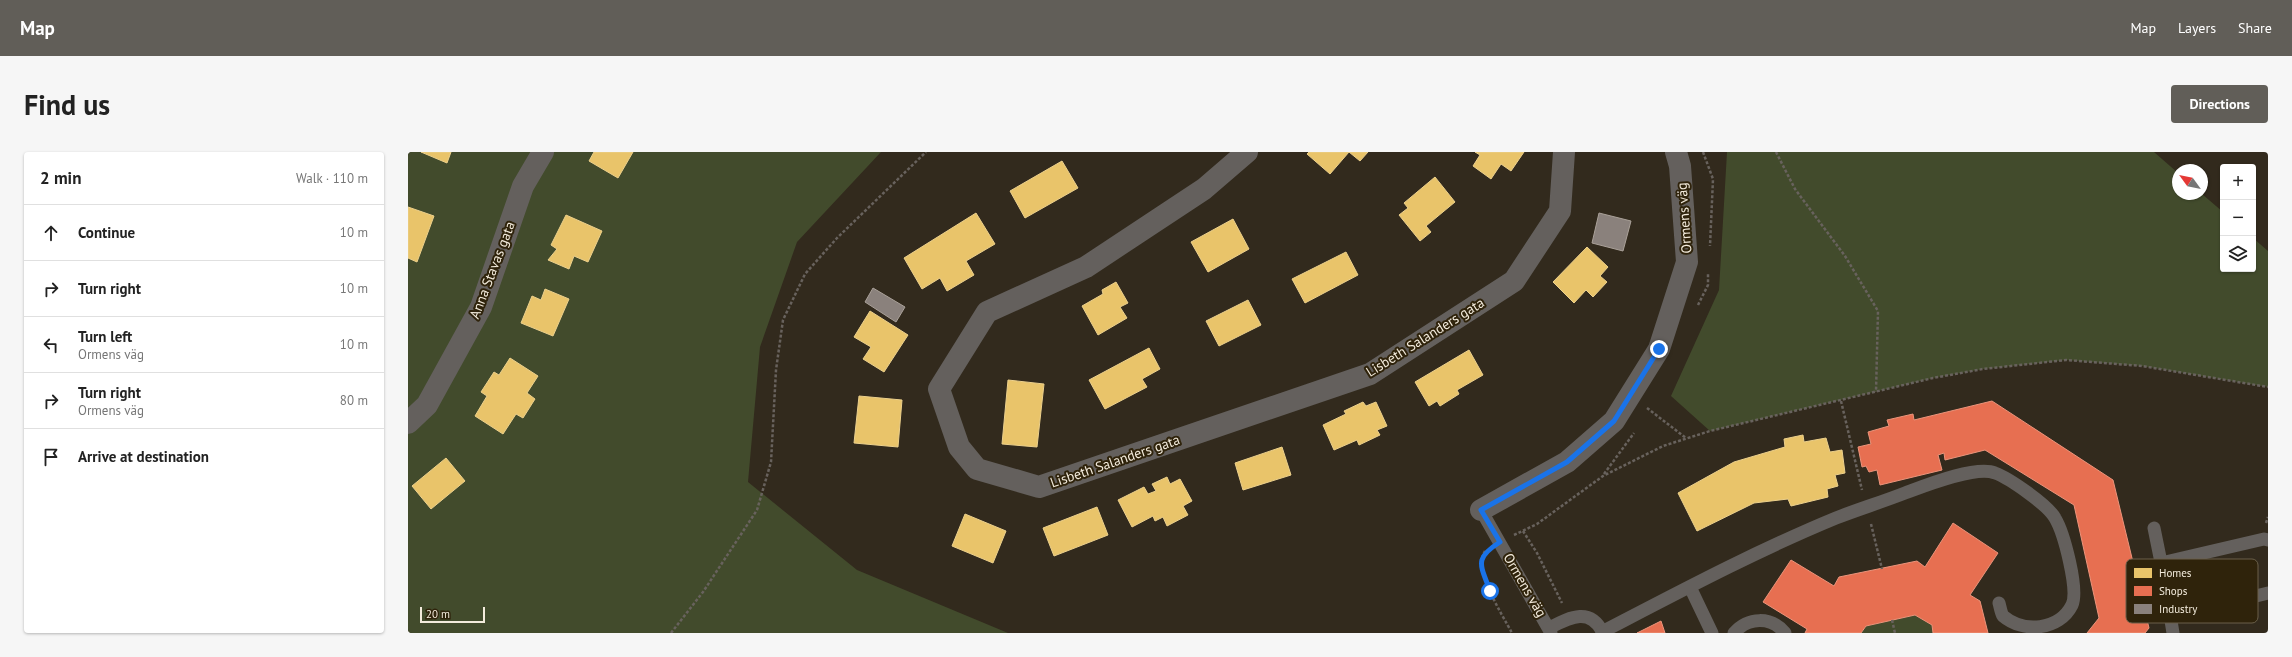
<!DOCTYPE html>
<meta charset="utf-8">
<style>
body{margin:0;font-family:"PT Sans",sans-serif;background:#f6f6f6;color:#222}
.controls{position:absolute;right:12px;top:12px;display:grid;overflow:hidden;border-radius:4px;box-shadow:0 1px 3px #0004}
.controls button{width:36px;height:36px;display:grid;place-items:center;padding:0;border:0;border-bottom:1px solid #e0e0e0;background:#fff;color:#222;font:20px sans-serif}
.compass{position:absolute;left:1764px;top:12px;width:36px;height:36px;border-radius:50%;background:#fff;box-shadow:0 1px 3px #0004;rotate:303deg}
.scale{position:absolute;left:12px;bottom:10px;width:65px;box-sizing:border-box;padding-left:4px;border:2px solid #f3ebdc;border-top:0;font-size:11px;line-height:14px;white-space:nowrap;color:#f3ebdc;-webkit-text-stroke:3px #2f230b;paint-order:stroke}
.stop{position:absolute;width:12px;height:12px;margin:-9px;border:3px solid #1a73e8;border-radius:50%;background:#fff}
.stop.end{background:#1a73e8;border-color:#fff;box-shadow:0 1px 4px #0008}
.list{margin:0;padding:0;list-style:none}
h2{display:flex;justify-content:space-between;align-items:center;height:52px;margin:0;padding:0 16px;font-size:17px}
h2 small{font-size:13px;font-weight:400;color:#767676}
.list li{display:grid;grid-template-columns:26px 1fr auto;gap:12px;align-items:center;box-sizing:border-box;height:56px;padding:0 16px;border-top:1px solid #e0e0e0}
.list b{display:block;font-size:15px;white-space:nowrap}
.list p{margin:0;font-size:13px;white-space:nowrap;color:#767676}
.list em{font-size:13px;font-style:normal;color:#767676}
.icon{flex:none;width:22px;height:22px;fill:none;stroke:currentColor;stroke-width:2;stroke-linecap:round;stroke-linejoin:round}
.map{position:relative;flex:none;width:1860px;height:481px;overflow:hidden;border-radius:4px}
header{display:flex;align-items:center;gap:24px;box-sizing:border-box;height:56px;padding:0 20px;background:#615e58;color:#fff}
header strong{font-size:19px}
nav{display:flex;gap:22px;margin-inline-start:auto;font-size:14px}
.intro{display:flex;align-items:center;justify-content:space-between;box-sizing:border-box;height:96px;padding:0 24px}
h1{margin:0;font-size:28px}
.button{padding:10px 18px;border-radius:4px;background:#615e58;color:#fff;font-size:14px;font-weight:700}
main{display:flex;gap:24px;padding:0 24px}
aside{flex:1;background:#fff;border-radius:4px;box-shadow:0 1px 3px #0004}
.map>svg:first-child{display:block}
.green{fill:#424b2c}
.homes{fill:#e9c46a;stroke:#ecd08c}
.shops{fill:#e76f51;stroke:#eb947b}
.industry{fill:#8a817c;stroke:#aaa199}
.lines{fill:none;stroke-linecap:round;stroke-linejoin:round}
.path{stroke:#68625d;stroke-width:2.5;stroke-dasharray:3 2;stroke-linecap:butt}
.lane{stroke:#64605d;stroke-width:13}
.street{stroke:#64605d;stroke-width:22}
.route{stroke:#1a73e8;stroke-width:5}
.labels{text-anchor:middle;stroke-width:4;stroke-linejoin:round;paint-order:stroke}
.street-label{font-size:14px;fill:#f3ebdc;stroke:#2f230b}
.key{fill:#2f230b;stroke:#6a5f4a;stroke-width:1}
.key-label{font-size:11px;fill:#f3ebdc}
</style>
<header>
<strong>Map</strong>
<nav><a>Map</a><a>Layers</a><a>Share</a></nav>
</header>
<div class="intro"><h1>Find us</h1><a class="button">Directions</a></div>
<main>
<aside>
<h2>2 min<small>Walk · 110 m</small></h2>
<ul class="list">
<li><svg class="icon" aria-label="ahead" viewBox="0 0 24 24"><path d="M12 20V5M6 11l6-6 6 6"/></svg><div><b>Continue</b></div><em>10 m</em></li>
<li><svg class="icon" aria-label="right" viewBox="0 0 24 24"><path d="M7 20v-9h11M14 6l5 5-5 5"/></svg><div><b>Turn right</b></div><em>10 m</em></li>
<li><svg class="icon" aria-label="left" viewBox="0 0 24 24"><path d="M17 20v-9H6M10 6l-5 5 5 5"/></svg><div><b>Turn left</b><p>Ormens väg</p></div><em>10 m</em></li>
<li><svg class="icon" aria-label="right" viewBox="0 0 24 24"><path d="M7 20v-9h11M14 6l5 5-5 5"/></svg><div><b>Turn right</b><p>Ormens väg</p></div><em>80 m</em></li>
<li><svg class="icon" aria-label="arrive" viewBox="0 0 24 24"><path d="M6 21V4h12l-3 4 3 4H6"/></svg><div><b>Arrive at destination</b></div></li>
</ul>
</aside>
<div class="map">
<svg width="1860" height="481" viewBox="0 0 1860 481">
<rect width="100%" height="100%" fill="#322a1d"/>
<g class="green">
<polygon points="0,0 473,0 389,90 352,195 340,330 449,418 600,481 0,481"/>
<polygon points="1319,0 1746,0 1770,21 1770,42 1794,42 1815,60 1815,117 1845,117 1845,86 1860,99 1860,235 1734,214 1658,208 1575,217 1525,226 1302,279 1263,244 1311,138"/>
<polygon points="1507,463 1524,473 1525,481 1453,481 1458,474"/>
</g>
<g class="homes">
<polygon points="13,0 43,0 39,11"/>
<polygon points="186,0 225,0 210,26 181,9"/>
<polygon points="901,0 941,0 922,22 899,2"/>
<polygon points="941,0 960,0 952,9"/>
<polygon points="1067,0 1116,0 1103,19 1093,12 1083,27 1065,14 1072,3"/>
<polygon points="654,9 670,36 617,66 602,39"/>
<polygon points="1027,25 1047,50 1018,74 1023,80 1012,89 991,63 1000,56 996,51"/>
<polygon points="0,55 26,64 9,110 0,106"/>
<polygon points="568,61 587,92 558,109 566,123 539,139 532,126 514,137 496,106"/>
<polygon points="158,63 194,79 180,110 166,104 161,117 140,108 149,97 143,93"/>
<polygon points="825,67 841,97 800,120 783,90"/>
<polygon points="1179,95 1200,115 1192,124 1199,130 1185,145 1178,138 1166,151 1145,130"/>
<polygon points="938,100 950,123 897,151 884,127"/>
<polygon points="708,130 720,151 712,155 719,166 690,183 674,154 695,142 694,138"/>
<polygon points="137,137 161,147 145,184 113,171 124,144 133,148"/>
<polygon points="840,148 853,173 811,194 798,169"/>
<polygon points="462,159 500,183 476,220 455,207 463,195 446,185"/>
<polygon points="741,196 752,217 734,227 739,235 697,257 681,228"/>
<polygon points="1061,198 1075,223 1049,238 1051,242 1032,254 1029,249 1021,254 1007,230"/>
<polygon points="102,206 130,224 119,241 127,247 115,266 108,262 95,282 67,264 79,244 73,240 86,220 91,223"/>
<polygon points="600,228 636,232 629,295 594,292"/>
<polygon points="451,244 494,248 490,295 446,291"/>
<polygon points="955,250 958,254 968,250 979,274 969,278 972,283 951,293 949,288 926,298 915,273 938,262 936,259"/>
<polygon points="1395,283 1396,290 1418,286 1422,300 1434,298 1437,321 1427,323 1430,334 1419,337 1420,345 1383,354 1380,347 1346,351 1289,379 1270,341 1326,310 1377,295 1376,287"/>
<polygon points="874,295 883,323 835,338 827,311"/>
<polygon points="38,306 57,329 23,357 4,334"/>
<polygon points="759,325 762,332 772,327 784,349 775,354 780,363 759,374 755,365 747,369 745,364 724,375 710,348 736,335 740,342 748,339 744,332"/>
<polygon points="689,355 700,383 646,404 635,376"/>
<polygon points="557,362 598,379 585,411 544,394"/>
</g>
<g class="shops">
<polygon points="1584,249 1705,328 1741,476 1737,481 1679,481 1691,466 1666,353 1577,298 1537,308 1536,301 1530,303 1534,318 1472,333 1469,318 1461,320 1458,314 1454,315 1450,295 1463,292 1460,280 1481,274 1479,268 1505,262 1506,268"/>
<polygon points="1545,371 1590,401 1562,443 1572,449 1580,481 1525,481 1524,473 1507,463 1458,474 1453,481 1397,481 1399,477 1355,450 1383,408 1426,434 1431,425 1509,409 1517,415"/>
<polygon points="1253,469 1257,481 1229,481"/>
</g>
<g class="industry">
<polygon points="1191,61 1223,69 1215,99 1184,91"/>
<polygon points="465,136 497,155 488,170 457,150"/>
</g>
<g class="lines">
<g class="path">
<polyline points="1295,0 1305,27 1302,94"/>
<polyline points="1368,0 1387,37 1437,104 1470,159 1468,240"/>
<polyline points="1290,153 1300,133 1300,121"/>
<polyline points="1433,249 1454,338"/>
<polyline points="1239,256 1278,286"/>
<polyline points="1196,322 1226,281"/>
<polyline points="1858,371 1860,365"/>
<polyline points="1463,372 1474,417"/>
<polyline points="1115,379 1129,401 1154,451"/>
<polyline points="1106,383 1129,372 1195,324 1255,294 1302,279 1525,226 1575,217 1658,208 1734,214 1860,235"/>
<path d="M1077 399C1065 418 1094 462 1104 481"/>
<polyline points="1484,468 1487,481"/>
<polyline points="263,481 295,440 349,358 363,310 368,218 375,168 397,122 429,86 518,0"/>
</g>
<g class="lane">
<polyline points="1073,358 1143,481"/>
<polyline points="1746,376 1756,425 1765,481"/>
<polyline points="1753,411 1856,387 1860,388"/>
<polyline points="1282,435 1304,481"/>
<polyline points="1794,457 1860,441"/>
<path d="M1141 476C1161 466 1182 454 1195 481"/>
<path d="M1194 480C1271 440 1348 399 1428 366 1451 357 1474 350 1497 341 1516 334 1568 313 1587 321 1601 326 1640 353 1647 366 1656 381 1671 438 1664 453 1651 479 1615 481 1595 464 1593 461 1592 454 1591 451"/>
<path d="M1326 481C1340 465 1363 464 1377 481"/>
</g>
<g class="street">
<polyline points="839,0 796,37 678,115 579,160 531,237 551,295 569,317 631,335 962,222 1106,129 1152,59 1156,0"/>
<polyline points="0,271 19,253 73,155 115,34 135,0"/>
<polyline points="1073,358 1159,310 1206,269 1251,197 1279,110 1272,14 1268,0"/>
</g>
</g>
<g class="lines">
<path class="route" d="M1082 439C1073 413 1065 407 1092 390L1073 358 1159 310 1206 269 1251 197"/>
</g>
<g class="labels">
<g class="street-label">
<text transform="translate(1276 66) rotate(-94)" y="5">Ormens väg</text>
<text transform="translate(84 118) rotate(-69)" y="5">Anna Stavas gata</text>
<text transform="translate(1017 185) rotate(-32)" y="5">Lisbeth Salanders gata</text>
<text transform="translate(707 309) rotate(-19)" y="5">Lisbeth Salanders gata</text>
<text transform="translate(1117 433) rotate(60)" y="5">Ormens väg</text>
</g>
</g>
<rect x="1718" y="407" width="132" height="64" rx="6" class="key"/>
<rect x="1726" y="416" width="18" height="10" fill="#e9c46a"/>
<rect x="1726" y="434" width="18" height="10" fill="#e76f51"/>
<rect x="1726" y="452" width="18" height="10" fill="#8a817c"/>
<g class="key-label">
<text x="1751" y="425">Homes</text>
<text x="1751" y="443">Shops</text>
<text x="1751" y="461">Industry</text>
</g>
</svg>
<div class="controls">
<button>+</button>
<button>−</button>
<button><svg class="icon" aria-label="layers" viewBox="0 0 24 24"><path d="M12 4l9 5-9 5-9-5zM3 14l9 5 9-5"/></svg></button>
</div>
<svg class="compass" viewBox="-18 -18 36 36"><path d="M0-13l5 13h-10z" fill="#e53935"/><path d="M0 13l5-13h-10z" fill="#767676"/></svg>
<div class="scale">20 m</div>
<div class="stop" style="left:1082px;top:439px"></div>
<div class="stop end" style="left:1251px;top:197px"></div>
</div>
</main>
